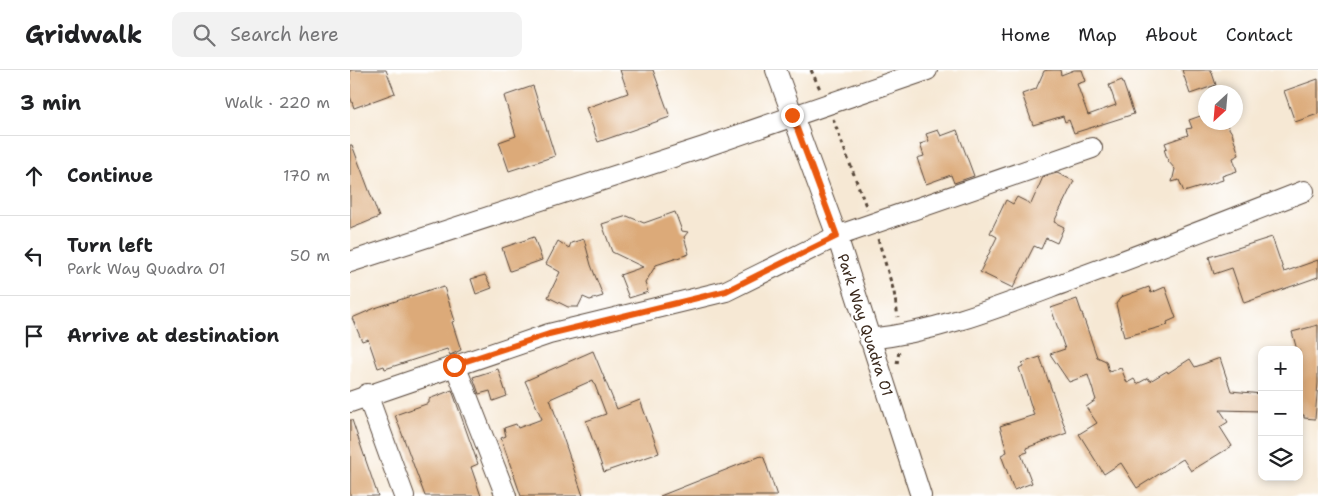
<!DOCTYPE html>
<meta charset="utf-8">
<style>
body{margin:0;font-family:"Shantell Sans",sans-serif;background:#f2f2f2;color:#202124}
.controls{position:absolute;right:15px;bottom:15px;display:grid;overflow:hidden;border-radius:10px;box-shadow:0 2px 8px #0003}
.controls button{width:45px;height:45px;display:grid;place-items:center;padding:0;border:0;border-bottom:1px solid #e0e0e0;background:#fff;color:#202124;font:25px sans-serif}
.compass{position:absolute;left:848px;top:15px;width:45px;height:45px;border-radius:50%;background:#fff;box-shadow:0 2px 8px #0003;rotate:206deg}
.stop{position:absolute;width:15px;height:15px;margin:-11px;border:4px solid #ea580c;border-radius:50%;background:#fff}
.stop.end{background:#ea580c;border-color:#fff;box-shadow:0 1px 5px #0008}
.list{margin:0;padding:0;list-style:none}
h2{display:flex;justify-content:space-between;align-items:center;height:65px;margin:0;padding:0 20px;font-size:21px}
h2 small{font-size:16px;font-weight:400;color:#757577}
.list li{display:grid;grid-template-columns:32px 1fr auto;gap:15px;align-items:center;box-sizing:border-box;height:80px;padding:0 20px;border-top:1px solid #e0e0e0}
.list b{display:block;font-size:19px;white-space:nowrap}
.list p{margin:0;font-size:16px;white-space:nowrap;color:#757577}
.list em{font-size:16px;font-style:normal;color:#757577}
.icon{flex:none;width:28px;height:28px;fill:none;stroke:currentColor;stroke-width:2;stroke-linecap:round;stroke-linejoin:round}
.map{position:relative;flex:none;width:968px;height:426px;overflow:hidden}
header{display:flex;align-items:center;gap:30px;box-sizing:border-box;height:70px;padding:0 25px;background:#fff;border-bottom:1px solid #e0e0e0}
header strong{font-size:24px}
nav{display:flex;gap:28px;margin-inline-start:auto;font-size:18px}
.search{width:350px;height:45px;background:#f2f2f2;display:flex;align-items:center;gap:12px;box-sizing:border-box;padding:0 18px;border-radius:10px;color:#757577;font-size:19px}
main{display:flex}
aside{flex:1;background:#fff}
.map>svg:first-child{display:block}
.building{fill:#dcaa79}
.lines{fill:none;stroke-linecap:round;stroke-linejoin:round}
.minor-casing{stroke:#574639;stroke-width:22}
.path{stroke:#574639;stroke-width:3;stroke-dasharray:4 4;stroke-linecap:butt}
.minor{stroke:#fff;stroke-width:20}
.route{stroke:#ea580c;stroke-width:6}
.labels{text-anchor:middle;stroke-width:4;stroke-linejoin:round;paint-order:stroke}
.street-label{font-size:15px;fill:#3b2a1e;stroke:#fff}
</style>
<header>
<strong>Gridwalk</strong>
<div class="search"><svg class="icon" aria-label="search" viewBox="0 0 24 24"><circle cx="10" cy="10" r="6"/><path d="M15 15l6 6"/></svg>Search here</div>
<nav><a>Home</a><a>Map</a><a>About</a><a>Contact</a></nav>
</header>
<main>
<aside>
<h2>3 min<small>Walk · 220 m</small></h2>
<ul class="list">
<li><svg class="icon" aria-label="ahead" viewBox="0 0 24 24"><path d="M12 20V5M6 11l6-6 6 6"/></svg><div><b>Continue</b></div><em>170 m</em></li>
<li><svg class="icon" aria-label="left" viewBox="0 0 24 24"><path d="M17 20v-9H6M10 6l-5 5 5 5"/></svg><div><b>Turn left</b><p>Park Way Quadra 01</p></div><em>50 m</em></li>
<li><svg class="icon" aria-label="arrive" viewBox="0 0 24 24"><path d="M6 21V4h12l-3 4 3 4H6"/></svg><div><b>Arrive at destination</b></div></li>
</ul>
</aside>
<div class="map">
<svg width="968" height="426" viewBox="0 0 968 426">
<rect width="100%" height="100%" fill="#fff"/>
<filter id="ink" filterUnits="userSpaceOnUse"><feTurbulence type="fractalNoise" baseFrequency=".02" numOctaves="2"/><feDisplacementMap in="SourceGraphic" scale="10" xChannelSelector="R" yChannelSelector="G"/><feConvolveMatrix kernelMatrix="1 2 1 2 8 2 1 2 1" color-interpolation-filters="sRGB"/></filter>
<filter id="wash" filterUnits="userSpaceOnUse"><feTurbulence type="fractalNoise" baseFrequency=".0096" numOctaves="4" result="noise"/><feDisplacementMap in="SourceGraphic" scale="20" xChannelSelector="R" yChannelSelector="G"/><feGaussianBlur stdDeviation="1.12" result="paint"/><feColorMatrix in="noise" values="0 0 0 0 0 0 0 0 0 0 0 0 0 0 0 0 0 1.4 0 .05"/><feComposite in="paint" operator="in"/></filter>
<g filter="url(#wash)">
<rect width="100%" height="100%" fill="#f6e8d4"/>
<g id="blocks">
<g class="building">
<polygon points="0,0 36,0 45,23 4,38 0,26"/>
<polygon points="270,0 303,0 320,47 248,72 236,38 278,23"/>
<polygon points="698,0 710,0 711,5 724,0 732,0 736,11 727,14 738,45 766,35 759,15 772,10 784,44 724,63 719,50 715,52 713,46 683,55 672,24 686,19 694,1"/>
<polygon points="832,0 861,0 866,15 840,24"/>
<polygon points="968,9 968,44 945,52 934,21"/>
<polygon points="183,16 205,86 159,101 149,72 166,66 154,26"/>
<polygon points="856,44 856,52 875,52 882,63 889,85 883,88 887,101 872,106 873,110 834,122 829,110 822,112 825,99 818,91 814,79 817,78 815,73 838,65 836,59 842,58 839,50"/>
<polygon points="588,60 591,66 607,60 624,106 604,113 601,105 576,114 567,88 574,86 570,74 579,71 576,64"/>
<polygon points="0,75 2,75 29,147 0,159"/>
<polygon points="707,103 724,111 704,152 714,157 707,173 696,168 691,179 684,176 663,218 630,202 647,167 640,163 656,130 663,134 667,127 681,134 693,107"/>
<polygon points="325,142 332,161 338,162 334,167 339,184 306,195 295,213 298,222 279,228 270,205 293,197 262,182 252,154 277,146 294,153"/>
<polygon points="184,167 192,190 160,201 152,178"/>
<polygon points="922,167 934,202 968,190 968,207 894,233 882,198 864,204 859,187"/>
<polygon points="234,169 241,195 253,226 240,230 233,227 228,237 218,237 198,227 210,202 196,194 208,171 219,178 221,173"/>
<polygon points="135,205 142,218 126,224 121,209"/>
<polygon points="94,217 105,251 102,252 111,280 100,285 97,279 35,299 34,296 28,298 18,269 12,271 2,248 25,238 85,218 86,219"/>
<polygon points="799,217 801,223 815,217 826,248 817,252 818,255 774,267 766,234 771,227"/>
<polygon points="727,229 747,287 756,291 759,302 771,298 777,313 784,309 787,314 798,308 800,311 817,301 818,303 840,289 845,297 870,288 881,321 912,324 912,341 870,340 878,352 870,357 882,376 841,401 833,389 787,418 771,393 754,404 729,364 747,353 736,337 746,330 738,305 719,312 700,284 715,279 701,238"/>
<polygon points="968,255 968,313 965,349 954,348 954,345 949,345 949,280 947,280 942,262"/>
<polygon points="243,281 267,339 290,330 309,383 254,402 236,351 256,344 243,310 200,329 233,426 171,426 151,368 156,366 154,358 166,354 168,358 192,349 175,311"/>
<polygon points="690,287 717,363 676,378 678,382 671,384 682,413 664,420 651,385 657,382 650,356 684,345 669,298 673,296 672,293"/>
<polygon points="148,299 157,326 143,331 140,321 129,324 123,307"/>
<polygon points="102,320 128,394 121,397 131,426 75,426 45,345 79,333 79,329"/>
<polygon points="0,350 2,350 28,426 0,426"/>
<polygon points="411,386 414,388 427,426 310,426"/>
</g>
</g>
</g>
<g filter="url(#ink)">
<use href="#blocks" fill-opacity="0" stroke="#574639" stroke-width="1"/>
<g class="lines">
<defs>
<g id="minor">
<polyline points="426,0 487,166 571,426"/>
<polyline points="0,192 354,77 577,0"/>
<path d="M519 269C588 262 652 236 716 212 796 183 875 152 954 121"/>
<polyline points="105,295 156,426"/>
<polyline points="17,324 54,426"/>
<polyline points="0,332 199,264 376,221 487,166 742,78"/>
</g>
</defs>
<use href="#minor" class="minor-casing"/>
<g class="path">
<polyline points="461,0 470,19"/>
<polyline points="483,49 517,139"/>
<polyline points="528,169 544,222 548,247"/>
<polyline points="547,294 549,281"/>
</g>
<use href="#minor" class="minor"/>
</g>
</g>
<g class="lines" filter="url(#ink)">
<polyline class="route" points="104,295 199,264 376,221 487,166 442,45"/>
</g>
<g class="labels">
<g class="street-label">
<text transform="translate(515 255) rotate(72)" y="5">Park Way Quadra 01</text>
</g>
</g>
</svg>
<div class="controls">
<button>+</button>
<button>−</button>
<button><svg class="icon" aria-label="layers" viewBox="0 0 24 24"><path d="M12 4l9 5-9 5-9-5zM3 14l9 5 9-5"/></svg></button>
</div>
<svg class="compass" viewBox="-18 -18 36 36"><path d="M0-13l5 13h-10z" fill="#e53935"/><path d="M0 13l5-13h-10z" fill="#757577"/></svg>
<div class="stop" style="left:104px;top:295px"></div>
<div class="stop end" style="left:442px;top:45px"></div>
</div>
</main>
